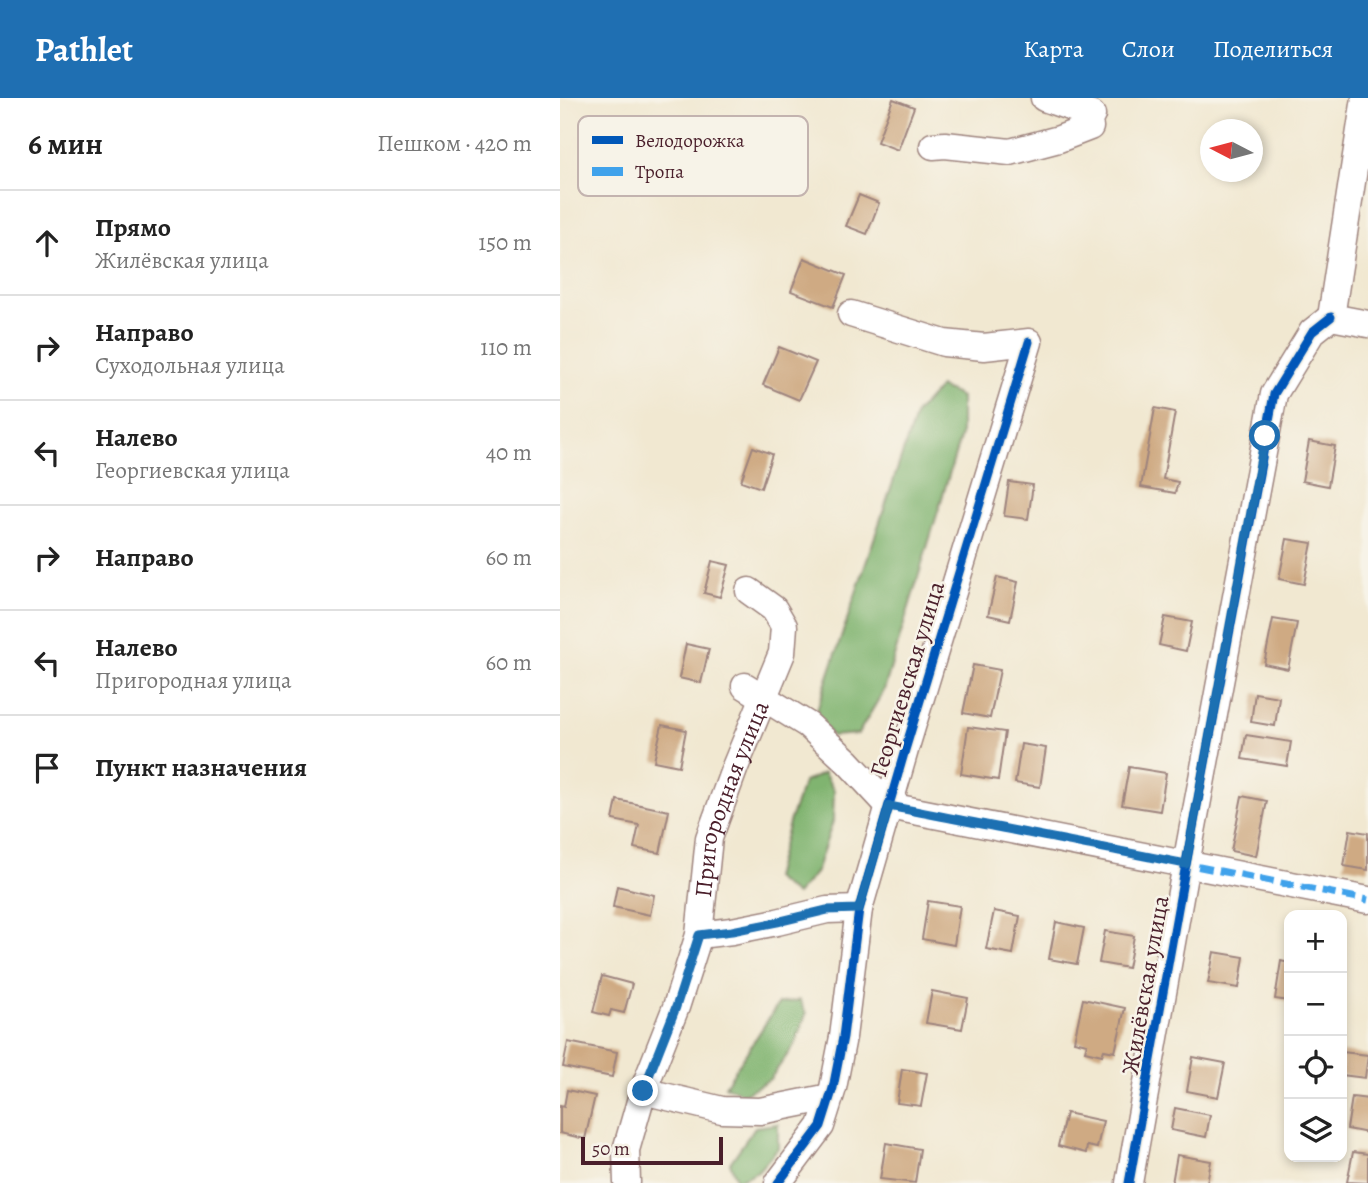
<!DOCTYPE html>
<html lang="ru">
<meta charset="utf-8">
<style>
body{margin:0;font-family:Alegreya,serif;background:#f6f6f6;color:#222}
.controls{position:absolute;right:21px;bottom:21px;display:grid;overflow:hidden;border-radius:14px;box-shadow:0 4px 10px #0003}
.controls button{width:63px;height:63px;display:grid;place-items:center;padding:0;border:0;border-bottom:2px solid #e0e0e0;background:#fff;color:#222;font:35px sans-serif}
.compass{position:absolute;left:640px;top:21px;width:63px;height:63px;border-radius:50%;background:#fff;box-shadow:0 4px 10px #0003;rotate:276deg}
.scale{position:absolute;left:21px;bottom:18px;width:142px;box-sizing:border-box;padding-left:7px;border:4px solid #4a1f2b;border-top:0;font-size:19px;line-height:24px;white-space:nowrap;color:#4a1f2b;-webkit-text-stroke:5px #f7f3e8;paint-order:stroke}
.stop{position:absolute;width:21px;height:21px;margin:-16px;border:5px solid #1f6fb2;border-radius:50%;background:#fff}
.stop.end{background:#1f6fb2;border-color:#fff;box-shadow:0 2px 7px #0008}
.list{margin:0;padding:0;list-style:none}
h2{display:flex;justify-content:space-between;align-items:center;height:91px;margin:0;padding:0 28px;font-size:30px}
h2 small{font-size:23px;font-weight:400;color:#767676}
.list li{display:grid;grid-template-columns:46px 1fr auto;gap:21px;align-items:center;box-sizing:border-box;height:105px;padding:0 28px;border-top:2px solid #e0e0e0}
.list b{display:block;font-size:26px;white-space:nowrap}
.list p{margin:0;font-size:23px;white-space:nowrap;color:#767676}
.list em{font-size:23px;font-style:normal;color:#767676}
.icon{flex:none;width:38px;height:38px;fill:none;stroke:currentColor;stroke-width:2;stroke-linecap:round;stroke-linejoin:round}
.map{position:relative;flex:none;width:808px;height:1085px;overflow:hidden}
header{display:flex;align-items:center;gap:42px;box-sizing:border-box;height:98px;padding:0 35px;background:#1f6fb2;color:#fff}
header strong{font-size:33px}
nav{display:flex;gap:38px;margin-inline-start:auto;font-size:24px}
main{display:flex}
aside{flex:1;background:#fff}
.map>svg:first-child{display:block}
.forest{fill:#80b46f;stroke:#656a4d;stroke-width:2}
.building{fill:#cfaa83}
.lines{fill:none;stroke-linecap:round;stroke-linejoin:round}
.minor-casing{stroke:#9e847e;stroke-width:29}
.minor{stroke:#fff;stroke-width:26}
.quiet{stroke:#40a2eb;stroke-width:7;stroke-dasharray:14 7;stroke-linecap:butt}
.cycleway-casing{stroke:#f7f3e8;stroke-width:13}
.cycleway{stroke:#0057b8;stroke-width:9}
.route{stroke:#1f6fb2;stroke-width:9}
.labels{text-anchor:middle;stroke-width:5;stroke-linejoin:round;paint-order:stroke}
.street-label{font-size:24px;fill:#4a1f2b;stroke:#f7f3e8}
.key{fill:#f7f3e8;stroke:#c3b3af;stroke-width:2}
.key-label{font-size:19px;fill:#4a1f2b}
</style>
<header>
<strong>Pathlet</strong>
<nav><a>Карта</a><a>Слои</a><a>Поделиться</a></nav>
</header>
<main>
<aside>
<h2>6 мин<small>Пешком · 420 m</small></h2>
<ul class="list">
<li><svg class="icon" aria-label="ahead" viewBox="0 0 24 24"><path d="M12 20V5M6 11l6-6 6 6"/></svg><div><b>Прямо</b><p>Жилёвская улица</p></div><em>150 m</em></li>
<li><svg class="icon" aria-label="right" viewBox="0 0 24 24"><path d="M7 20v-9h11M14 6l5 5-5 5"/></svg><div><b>Направо</b><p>Суходольная улица</p></div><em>110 m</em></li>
<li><svg class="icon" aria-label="left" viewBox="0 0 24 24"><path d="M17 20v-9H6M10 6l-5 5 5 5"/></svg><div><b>Налево</b><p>Георгиевская улица</p></div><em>40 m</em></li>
<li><svg class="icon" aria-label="right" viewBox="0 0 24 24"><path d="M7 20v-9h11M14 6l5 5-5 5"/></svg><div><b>Направо</b></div><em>60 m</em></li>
<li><svg class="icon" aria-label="left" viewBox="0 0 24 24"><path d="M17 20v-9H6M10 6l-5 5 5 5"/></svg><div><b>Налево</b><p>Пригородная улица</p></div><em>60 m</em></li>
<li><svg class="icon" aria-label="arrive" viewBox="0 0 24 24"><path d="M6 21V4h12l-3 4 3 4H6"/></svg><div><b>Пункт назначения</b></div></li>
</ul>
</aside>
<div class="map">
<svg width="808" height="1085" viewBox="0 0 808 1085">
<rect width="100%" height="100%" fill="#f7f3e8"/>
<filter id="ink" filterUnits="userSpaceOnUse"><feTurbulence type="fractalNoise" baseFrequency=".0143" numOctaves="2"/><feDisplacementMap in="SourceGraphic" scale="14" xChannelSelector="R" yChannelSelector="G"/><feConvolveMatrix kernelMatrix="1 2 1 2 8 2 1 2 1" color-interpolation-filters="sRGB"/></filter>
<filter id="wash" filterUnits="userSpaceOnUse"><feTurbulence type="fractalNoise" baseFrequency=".00686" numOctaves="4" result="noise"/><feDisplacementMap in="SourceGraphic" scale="28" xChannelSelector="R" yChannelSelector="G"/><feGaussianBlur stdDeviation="1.57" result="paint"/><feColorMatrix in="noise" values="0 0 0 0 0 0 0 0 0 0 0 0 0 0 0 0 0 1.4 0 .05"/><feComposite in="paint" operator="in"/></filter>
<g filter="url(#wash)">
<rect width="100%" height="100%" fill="#f1e8d1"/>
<g class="forest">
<polygon points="380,289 401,299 401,337 324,592 298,636 272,638 255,618 356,315"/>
<polygon points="264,675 274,693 273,723 256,774 236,797 214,780 230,721 244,684"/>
<polygon points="240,902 246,916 235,946 210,981 184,996 165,988 218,906"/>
<polygon points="218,1026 218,1050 198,1073 177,1083 170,1065 195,1029"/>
</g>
<g id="blocks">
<g class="building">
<polygon points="333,1 354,9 338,52 317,44"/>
<polygon points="299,97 319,105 307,136 286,128"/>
<polygon points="244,160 286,177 273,209 231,193"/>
<polygon points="219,249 256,264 239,302 203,287"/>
<polygon points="595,310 615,314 603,381 618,384 615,395 581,389"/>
<polygon points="749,343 775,348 768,388 742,383"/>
<polygon points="193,349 212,356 201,390 181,383"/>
<polygon points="449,384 473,387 468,421 444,418"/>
<polygon points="727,441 752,445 744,486 719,481"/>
<polygon points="152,463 169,467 160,499 144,495"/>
<polygon points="437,479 458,484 450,522 428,517"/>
<polygon points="605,519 632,524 626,553 599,547"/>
<polygon points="713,521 737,525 728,571 704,566"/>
<polygon points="126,546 149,551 141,585 119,580"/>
<polygon points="413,567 440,572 430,620 403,615"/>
<polygon points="695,595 719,599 715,628 691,624"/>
<polygon points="102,627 126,632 119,668 94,663"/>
<polygon points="408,629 445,634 438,682 401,676"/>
<polygon points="686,637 731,644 727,668 682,661"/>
<polygon points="461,646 486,650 480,689 455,685"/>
<polygon points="569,669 606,675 600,713 562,707"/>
<polygon points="682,698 707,703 696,758 671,753"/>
<polygon points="57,702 109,713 100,755 74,750 79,727 53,722"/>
<polygon points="790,732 808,735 808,772 784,768"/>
<polygon points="57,788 94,797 90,817 53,809"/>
<polygon points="368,803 400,808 394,847 362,841"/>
<polygon points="434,813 460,818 453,856 426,851"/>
<polygon points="496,824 524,830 517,866 489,861"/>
<polygon points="545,833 574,838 568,870 539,865"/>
<polygon points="654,854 684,859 679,890 648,885"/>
<polygon points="721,863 729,865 729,903 715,901"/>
<polygon points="42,878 72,886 64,915 51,912 49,918 33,914"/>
<polygon points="372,893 408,900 402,931 366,925"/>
<polygon points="523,901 565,910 555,954 544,952 542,957 525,953 527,946 514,943"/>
<polygon points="8,944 57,954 52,979 3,969"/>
<polygon points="782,954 808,957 805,980 782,977"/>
<polygon points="633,959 665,965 658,999 627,993"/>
<polygon points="342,971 367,975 361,1008 337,1005"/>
<polygon points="7,992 35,998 25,1041 0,1035 0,1008 4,1009"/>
<polygon points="792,999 808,1001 808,1035 787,1031"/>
<polygon points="615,1010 650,1017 646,1039 611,1032"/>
<polygon points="506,1015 543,1023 537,1050 527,1048 526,1055 498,1048"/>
<polygon points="326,1045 360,1051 355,1085 320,1081"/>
<polygon points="793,1054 808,1056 808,1085 787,1084"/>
<polygon points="617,1057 651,1063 647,1085 612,1085"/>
</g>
</g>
</g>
<g filter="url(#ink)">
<use href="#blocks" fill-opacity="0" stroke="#9e847e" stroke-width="2"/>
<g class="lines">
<defs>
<g id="minor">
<polyline points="484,0 532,17"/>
<polyline points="373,48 385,47 450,54 499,41 530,29"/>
<polyline points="771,219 805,0"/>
<polyline points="771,219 808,226"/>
<polyline points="185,588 248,627 288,664 329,708 808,802"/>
<polyline points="139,837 172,833 217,824 267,812 299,811"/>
<polyline points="83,993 162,1012 200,1013 270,999"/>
<path id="s1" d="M67 1085 66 1052 83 993 116 909 139 837 149 740 175 669 222 555 224 528 214 511 189 493"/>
<polyline points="218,1085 261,1028 273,990 283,939 299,811 345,652 469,244 424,249 384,245 291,216"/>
<polyline points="569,1085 626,766 714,296 752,234 771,219"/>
</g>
</defs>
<use href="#minor" class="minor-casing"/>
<use href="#minor" class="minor"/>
<polyline class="quiet" points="329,708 808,802"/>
<defs>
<g id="cycleway">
<polyline points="218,1085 261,1028 273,990 283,939 299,811 345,652 469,244"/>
<polyline points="569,1085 626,766 714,296 752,234 771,219"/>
</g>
</defs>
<use href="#cycleway" class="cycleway-casing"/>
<use href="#cycleway" class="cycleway"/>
</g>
</g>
<g class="lines" filter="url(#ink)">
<polyline class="route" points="83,993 116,909 139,837 172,833 217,824 267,812 299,811 329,708 626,766 705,338"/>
</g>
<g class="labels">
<g class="street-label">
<text transform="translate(347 581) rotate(-73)" y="8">Георгиевская улица</text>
<text dy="8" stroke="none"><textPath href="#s1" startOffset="401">Пригородная улица</textPath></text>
<text transform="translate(585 887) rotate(-80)" y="8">Жилёвская улица</text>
</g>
</g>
<rect x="18" y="18" width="230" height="80" rx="10" class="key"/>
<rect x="32" y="38" width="31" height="8" fill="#0057b8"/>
<rect x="32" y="69" width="31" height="9" fill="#40a2eb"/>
<g class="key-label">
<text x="75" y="49">Велодорожка</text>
<text x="75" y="80">Тропа</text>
</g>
</svg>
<div class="controls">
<button>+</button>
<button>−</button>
<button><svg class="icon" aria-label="locate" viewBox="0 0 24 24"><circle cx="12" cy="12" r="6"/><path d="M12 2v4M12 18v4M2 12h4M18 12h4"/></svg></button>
<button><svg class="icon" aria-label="layers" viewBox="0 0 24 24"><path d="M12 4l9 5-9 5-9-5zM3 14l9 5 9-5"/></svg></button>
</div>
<svg class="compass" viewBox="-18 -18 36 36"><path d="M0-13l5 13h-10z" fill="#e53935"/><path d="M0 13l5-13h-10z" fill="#767676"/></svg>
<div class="scale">50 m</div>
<div class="stop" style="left:705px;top:338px"></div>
<div class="stop end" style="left:83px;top:993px"></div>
</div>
</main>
